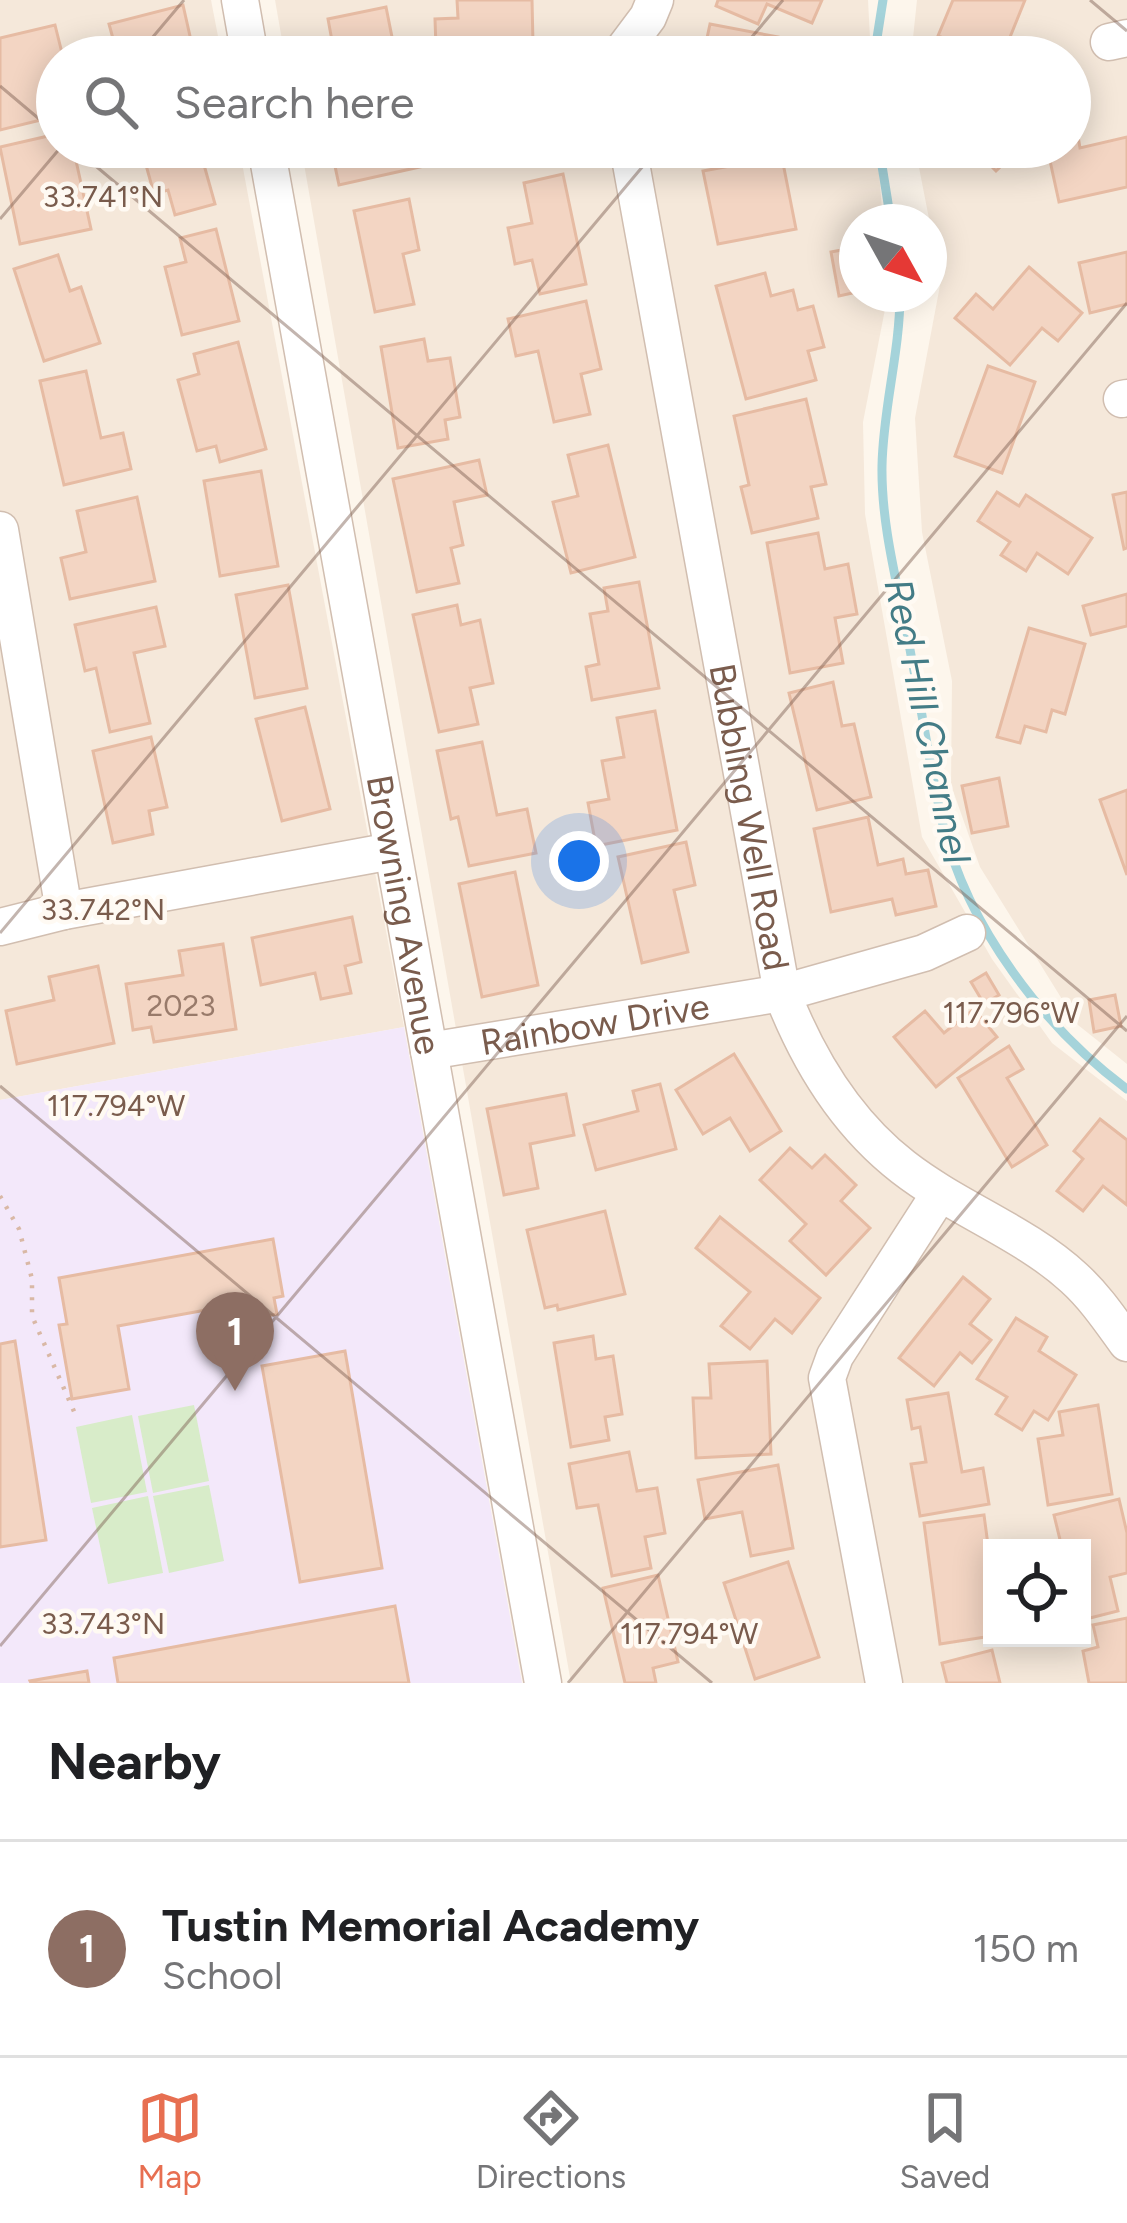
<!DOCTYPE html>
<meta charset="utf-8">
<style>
body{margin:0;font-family:Figtree,sans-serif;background:#f6f6f6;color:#202124}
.controls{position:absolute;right:36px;bottom:36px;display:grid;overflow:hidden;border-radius:0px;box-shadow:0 6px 30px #0003}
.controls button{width:108px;height:108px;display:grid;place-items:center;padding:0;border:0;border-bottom:3px solid #e0e0e0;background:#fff;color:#202124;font:60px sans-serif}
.compass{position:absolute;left:839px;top:204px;width:108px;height:108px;border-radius:50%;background:#fff;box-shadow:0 6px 30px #0003;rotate:130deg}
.you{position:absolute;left:579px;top:861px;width:42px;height:42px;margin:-30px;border:9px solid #fff;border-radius:50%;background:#1a73e8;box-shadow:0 0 0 18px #1a73e833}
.badge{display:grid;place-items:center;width:78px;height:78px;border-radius:50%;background:#e76f51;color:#fff;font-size:39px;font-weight:700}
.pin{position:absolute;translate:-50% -99px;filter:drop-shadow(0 3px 6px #0008)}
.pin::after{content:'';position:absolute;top:63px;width:42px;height:36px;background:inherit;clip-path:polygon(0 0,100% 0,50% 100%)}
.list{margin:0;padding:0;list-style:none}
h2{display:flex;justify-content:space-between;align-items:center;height:156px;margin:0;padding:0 48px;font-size:51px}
h2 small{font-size:39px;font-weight:400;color:#757577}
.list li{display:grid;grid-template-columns:78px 1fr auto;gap:36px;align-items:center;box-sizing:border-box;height:216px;padding:0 48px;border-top:3px solid #e0e0e0}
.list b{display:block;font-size:45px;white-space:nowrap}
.list p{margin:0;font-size:39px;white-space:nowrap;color:#757577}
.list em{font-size:39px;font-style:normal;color:#757577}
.icon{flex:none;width:66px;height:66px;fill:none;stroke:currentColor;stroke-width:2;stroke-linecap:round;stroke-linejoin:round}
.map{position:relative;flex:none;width:1127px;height:1683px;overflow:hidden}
.search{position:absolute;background:#fff;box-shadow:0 6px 30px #0003;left:36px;right:36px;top:36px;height:132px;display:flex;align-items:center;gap:30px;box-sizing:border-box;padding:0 42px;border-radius:66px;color:#757577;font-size:45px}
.sheet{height:372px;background:#fff}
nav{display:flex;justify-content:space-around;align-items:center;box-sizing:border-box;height:168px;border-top:3px solid #e0e0e0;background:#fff;font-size:33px;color:#757577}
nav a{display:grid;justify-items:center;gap:6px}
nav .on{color:#e76f51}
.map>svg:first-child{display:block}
.residential{fill:#f5e8da;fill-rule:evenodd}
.education{fill:#f3e8fa}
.garden{fill:#d8ecc9}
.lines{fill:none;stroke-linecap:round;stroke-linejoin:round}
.stream{stroke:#a5d3da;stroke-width:9}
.building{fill:#f3d5c3;stroke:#e6bba3;stroke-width:3}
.minor-casing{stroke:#d1beb0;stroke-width:39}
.path{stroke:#d9b8a5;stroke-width:4.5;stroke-dasharray:3 9;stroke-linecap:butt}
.minor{stroke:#fff;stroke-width:36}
.ticks{fill:none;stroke:#7a5c4d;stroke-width:3;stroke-opacity:0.45}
.labels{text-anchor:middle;stroke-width:9;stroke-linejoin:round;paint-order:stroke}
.number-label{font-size:30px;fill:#987a6a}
.street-label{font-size:36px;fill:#7a5c4d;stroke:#fffaf3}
.water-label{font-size:39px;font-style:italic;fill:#437c86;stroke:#fffaf3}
.ticks-label{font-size:30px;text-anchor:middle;fill:#7a5c4d;stroke:#fffaf3;stroke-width:9;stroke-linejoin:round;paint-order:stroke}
</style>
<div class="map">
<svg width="1127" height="1683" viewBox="0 0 1127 1683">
<rect width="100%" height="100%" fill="#fdf6ec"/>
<g class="residential">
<polygon points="0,0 211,0 222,57 57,57 57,147 239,147 404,1027 0,1100"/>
<polygon points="275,0 868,0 871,57 285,57"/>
<polygon points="917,0 1127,0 1127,1064 1078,1025 980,867 951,785 952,681 922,532 915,418 941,280 915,147 1070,147 1070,57 911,57"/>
<path d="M301 147H877L883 222H857V294H888L863 422 865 514 922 837 992 959 1052 1043 1127 1101V1683H571ZM992 1548H1082V1638H992Z"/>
</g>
<polygon class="education" points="404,1027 522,1683 0,1683 0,1100"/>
<g class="garden">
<polygon points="194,1405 209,1481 153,1493 138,1416"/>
<polygon points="132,1415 147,1492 91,1503 76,1427"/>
<polygon points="209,1485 224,1561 169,1573 153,1496"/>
<polygon points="148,1496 163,1573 108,1584 92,1508"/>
</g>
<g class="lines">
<g class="stream">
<polyline points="874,57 883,0"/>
<polyline points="879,147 891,222"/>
<path d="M900 294C900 352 883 408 882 466 881 529 900 593 911 655 922 711 930 769 943 825 967 926 1044 1028 1127 1089"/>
</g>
</g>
<g class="building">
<polygon points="457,0 532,0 533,44 436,48 435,19 458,18"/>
<polygon points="718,0 822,0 812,23 767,4 758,24 716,6"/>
<polygon points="953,0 1025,0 1002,57 991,57 938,36"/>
<polygon points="183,5 192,45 164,51 165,57 118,57 109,24"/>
<polygon points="386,7 396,57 335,57 328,19"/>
<polygon points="710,24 778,37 774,57 703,57"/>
<polygon points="55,25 63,57 57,57 57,116 0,130 0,38"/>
<polygon points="57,134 57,147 73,147 91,229 20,244 0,147"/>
<polygon points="1078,136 1080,148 1127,137 1127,187 1059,202 1047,147 1070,147 1070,138"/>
<polygon points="141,147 199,147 215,204 175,215 168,190 154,194"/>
<polygon points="430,147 433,164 339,185 332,152 353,147"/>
<polygon points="475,147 558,147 558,148 478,163"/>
<polygon points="727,147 758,147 761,162 782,158 796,229 718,244 703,171 730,166"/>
<polygon points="822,147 856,147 857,157 824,161"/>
<polygon points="972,147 1021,147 996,171"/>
<polygon points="563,174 586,284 540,294 532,260 515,264 508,228 532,223 524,183"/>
<polygon points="409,199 419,250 403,254 414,304 375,312 354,211"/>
<polygon points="216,229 239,321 182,335 165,267 186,262 180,238"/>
<polygon points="857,247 857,292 839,296 831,252"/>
<polygon points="1127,252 1127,304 1090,313 1079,263"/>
<polygon points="58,255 70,291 81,287 100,343 44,361 14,269"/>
<polygon points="1029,267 1082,313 1058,341 1042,328 1010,365 955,318 976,294 993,309"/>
<polygon points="765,273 771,296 793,290 798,310 813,306 824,347 808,351 816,380 746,399 716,286"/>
<polygon points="586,301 601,369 581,374 590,414 554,422 538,351 516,356 508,319"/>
<polygon points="424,339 428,361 450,358 460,417 445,420 448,439 398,448 381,347"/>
<polygon points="238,342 266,449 220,462 216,446 197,451 178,380 199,374 194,354"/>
<polygon points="988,366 1035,382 1002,473 955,456"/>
<polygon points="86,371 101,438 123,433 131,469 64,485 40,381"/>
<polygon points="806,399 826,484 811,487 818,518 752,533 741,487 749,485 734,416"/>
<polygon points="608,445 635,557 571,573 553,502 578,496 568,455"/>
<polygon points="479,460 487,495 454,502 463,545 451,548 459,583 417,592 393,479"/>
<polygon points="261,471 278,566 220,576 204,481"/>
<polygon points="997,492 1019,506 1026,495 1092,538 1068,574 1037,553 1026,571 1001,555 1010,542 978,521"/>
<polygon points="1127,492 1127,548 1124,549 1113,495"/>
<polygon points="137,497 155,581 70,599 61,558 86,552 77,511"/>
<polygon points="818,533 825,569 848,564 857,614 835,618 843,663 790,673 767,543"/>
<polygon points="639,582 659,688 592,700 586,667 599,664 590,614 608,611 604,588"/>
<polygon points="288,585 307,688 255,698 236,595"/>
<polygon points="1127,594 1127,626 1091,635 1083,606"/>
<polygon points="457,605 461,625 480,620 493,683 470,688 478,724 439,732 413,615"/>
<polygon points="156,607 165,646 134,653 150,723 110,732 96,668 85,671 75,625"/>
<polygon points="1029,628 1085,644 1065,714 1052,710 1046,732 1025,726 1020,743 997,737"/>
<polygon points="833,682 842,726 854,724 871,797 817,810 789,693"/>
<polygon points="305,707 330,809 282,821 256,719"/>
<polygon points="655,711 677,830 596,846 588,803 609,799 602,761 624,757 617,718"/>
<polygon points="151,737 167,807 149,811 153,834 113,843 93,751"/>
<polygon points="482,742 497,815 527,809 536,853 469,866 458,817 451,819 437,751"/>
<polygon points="999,778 1008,826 972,833 962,786"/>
<polygon points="1127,790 1127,875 1100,800"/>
<polygon points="868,817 878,865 903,859 906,874 928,870 936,906 896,915 892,899 831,912 814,829"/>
<polygon points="686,842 695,885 674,890 688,952 642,963 618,857"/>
<polygon points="515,872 538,985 482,997 459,884"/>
<polygon points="352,917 361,962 345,966 351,993 321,999 315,973 261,985 252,938"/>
<polygon points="223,944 236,1029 154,1042 151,1027 133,1030 126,984 183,975 179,951"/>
<polygon points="98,966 114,1043 17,1064 6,1011 54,1000 49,977"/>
<polygon points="986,973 999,995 984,1004 971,982"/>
<polygon points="1115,995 1121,1026 1094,1032 1089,1000"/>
<polygon points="974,1009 997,1037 936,1087 894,1037 925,1011 944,1033"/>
<polygon points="1009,1046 1023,1069 1007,1078 1047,1145 1012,1167 958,1078"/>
<polygon points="734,1054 781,1131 750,1151 730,1118 703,1134 676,1090"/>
<polygon points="660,1084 676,1149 596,1170 584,1125 638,1111 633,1091"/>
<polygon points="566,1094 574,1135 530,1144 538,1188 504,1195 487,1109"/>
<polygon points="1100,1119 1127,1140 1127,1205 1103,1186 1083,1211 1057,1191 1083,1159 1074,1151"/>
<polygon points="790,1148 812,1168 825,1155 856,1185 841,1201 870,1228 826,1275 790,1241 806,1224 760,1180"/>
<polygon points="605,1211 625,1294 558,1310 557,1305 545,1308 527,1230"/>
<polygon points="720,1217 820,1298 792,1333 775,1319 750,1349 721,1326 750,1292 696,1248"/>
<polygon points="273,1239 283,1296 274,1298 277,1314 220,1325 217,1308 118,1326 129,1389 72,1399 59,1325 67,1324 59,1278"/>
<polygon points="963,1277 990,1299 970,1324 991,1340 972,1363 960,1353 934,1386 899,1358"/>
<polygon points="1016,1318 1047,1337 1039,1351 1076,1375 1048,1420 1034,1411 1022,1430 996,1414 1007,1397 977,1379"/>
<polygon points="593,1336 596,1359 613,1356 622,1414 605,1417 609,1440 571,1447 554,1343"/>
<polygon points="15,1341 46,1540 0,1547 0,1344"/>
<polygon points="345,1351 382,1568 300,1582 262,1366"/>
<polygon points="767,1361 771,1454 696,1458 693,1398 711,1398 709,1364"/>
<polygon points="948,1393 962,1472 983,1468 989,1504 920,1516 911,1464 926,1462 920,1427 912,1429 907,1400"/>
<polygon points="1098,1405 1112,1494 1048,1505 1038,1439 1063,1435 1059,1412"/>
<polygon points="629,1452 637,1491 657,1488 665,1533 645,1537 651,1568 612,1576 598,1505 577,1508 569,1464"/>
<polygon points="778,1465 793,1548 751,1556 742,1512 705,1519 698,1480"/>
<polygon points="1119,1499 1127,1533 1127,1573 1110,1577 1118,1611 1082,1620 1082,1548 1062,1548 1054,1515"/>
<polygon points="984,1515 992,1575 992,1636 940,1644 924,1523"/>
<polygon points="788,1562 819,1657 755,1679 724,1583"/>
<polygon points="658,1575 678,1662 653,1668 656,1683 625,1683 603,1588"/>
<polygon points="395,1606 409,1683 118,1683 114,1658"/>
<polygon points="1127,1618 1127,1683 1089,1683 1083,1651 1098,1647 1093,1625"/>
<polygon points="992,1650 1000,1683 947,1683 942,1663"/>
<polygon points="87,1671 89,1683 31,1683 30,1681"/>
</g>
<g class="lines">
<defs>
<g id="minor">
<polyline points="240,0 250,57"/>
<polyline points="1109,42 1127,38"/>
<polyline points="624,49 648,17 655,0"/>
<path id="s1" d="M266 147 543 1683"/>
<path id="s2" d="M628 147 782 993C808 1060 845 1122 903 1167 957 1209 1024 1232 1074 1278 1095 1297 1111 1321 1127 1343"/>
<polyline points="1122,399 1127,398"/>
<polyline points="0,530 64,911"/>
<polyline points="0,927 64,911 392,851"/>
<path id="s3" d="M429 1051 782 993 924 953 967 933"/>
<polyline points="884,1683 827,1378 835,1356 940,1193"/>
</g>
</defs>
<use href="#minor" class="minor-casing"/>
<polyline class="path" points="0,1196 19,1229 32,1279 32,1316 76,1416"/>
<use href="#minor" class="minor"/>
</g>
<path class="ticks" d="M1090 0 1127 31M136 57 184 0M735 57 783 0M0 86 57 134M73 147 1127 1031M0 219 61 147M0 933 659 147M0 1086 712 1683M0 1646 1127 303M568 1683 1127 1016"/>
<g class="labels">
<g class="number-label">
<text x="181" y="1016">2023</text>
</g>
<g class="street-label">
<text dy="13" stroke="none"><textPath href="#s2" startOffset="681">Bubbling Well Road</textPath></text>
<text dy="13" stroke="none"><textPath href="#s1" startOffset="780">Browning Avenue</textPath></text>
<text dy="13" stroke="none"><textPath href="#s3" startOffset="168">Rainbow Drive</textPath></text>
</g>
<g class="water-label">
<text transform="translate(928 721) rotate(78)" y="14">Red Hill Channel</text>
</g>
</g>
<g class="ticks-label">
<text x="103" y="207">33.741°N</text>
<text x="103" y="920">33.742°N</text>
<text x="1011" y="1023">117.796°W</text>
<text x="116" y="1116">117.794°W</text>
<text x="103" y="1634">33.743°N</text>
<text x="689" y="1644">117.794°W</text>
</g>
</svg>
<div class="controls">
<button><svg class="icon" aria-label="locate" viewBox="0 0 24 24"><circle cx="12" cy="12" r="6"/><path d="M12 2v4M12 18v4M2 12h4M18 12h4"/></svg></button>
</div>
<svg class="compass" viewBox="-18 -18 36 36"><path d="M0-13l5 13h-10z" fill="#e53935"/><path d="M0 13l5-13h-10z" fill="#757577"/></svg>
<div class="you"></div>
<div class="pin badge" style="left:235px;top:1391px;background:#8d6e63">1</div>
<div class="search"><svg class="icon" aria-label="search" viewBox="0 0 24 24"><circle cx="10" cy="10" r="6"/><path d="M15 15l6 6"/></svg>Search here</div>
</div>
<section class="sheet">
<h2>Nearby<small></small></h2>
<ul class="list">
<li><span class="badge" style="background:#8d6e63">1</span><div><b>Tustin Memorial Academy</b><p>School</p></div><em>150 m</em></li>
</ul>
</section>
<nav>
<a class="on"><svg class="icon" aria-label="map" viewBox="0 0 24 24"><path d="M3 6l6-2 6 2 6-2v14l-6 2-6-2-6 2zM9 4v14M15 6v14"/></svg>Map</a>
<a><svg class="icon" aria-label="directions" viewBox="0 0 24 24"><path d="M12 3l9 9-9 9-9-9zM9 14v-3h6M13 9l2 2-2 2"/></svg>Directions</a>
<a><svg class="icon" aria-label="saved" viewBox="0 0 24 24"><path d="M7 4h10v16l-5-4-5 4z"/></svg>Saved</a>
</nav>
